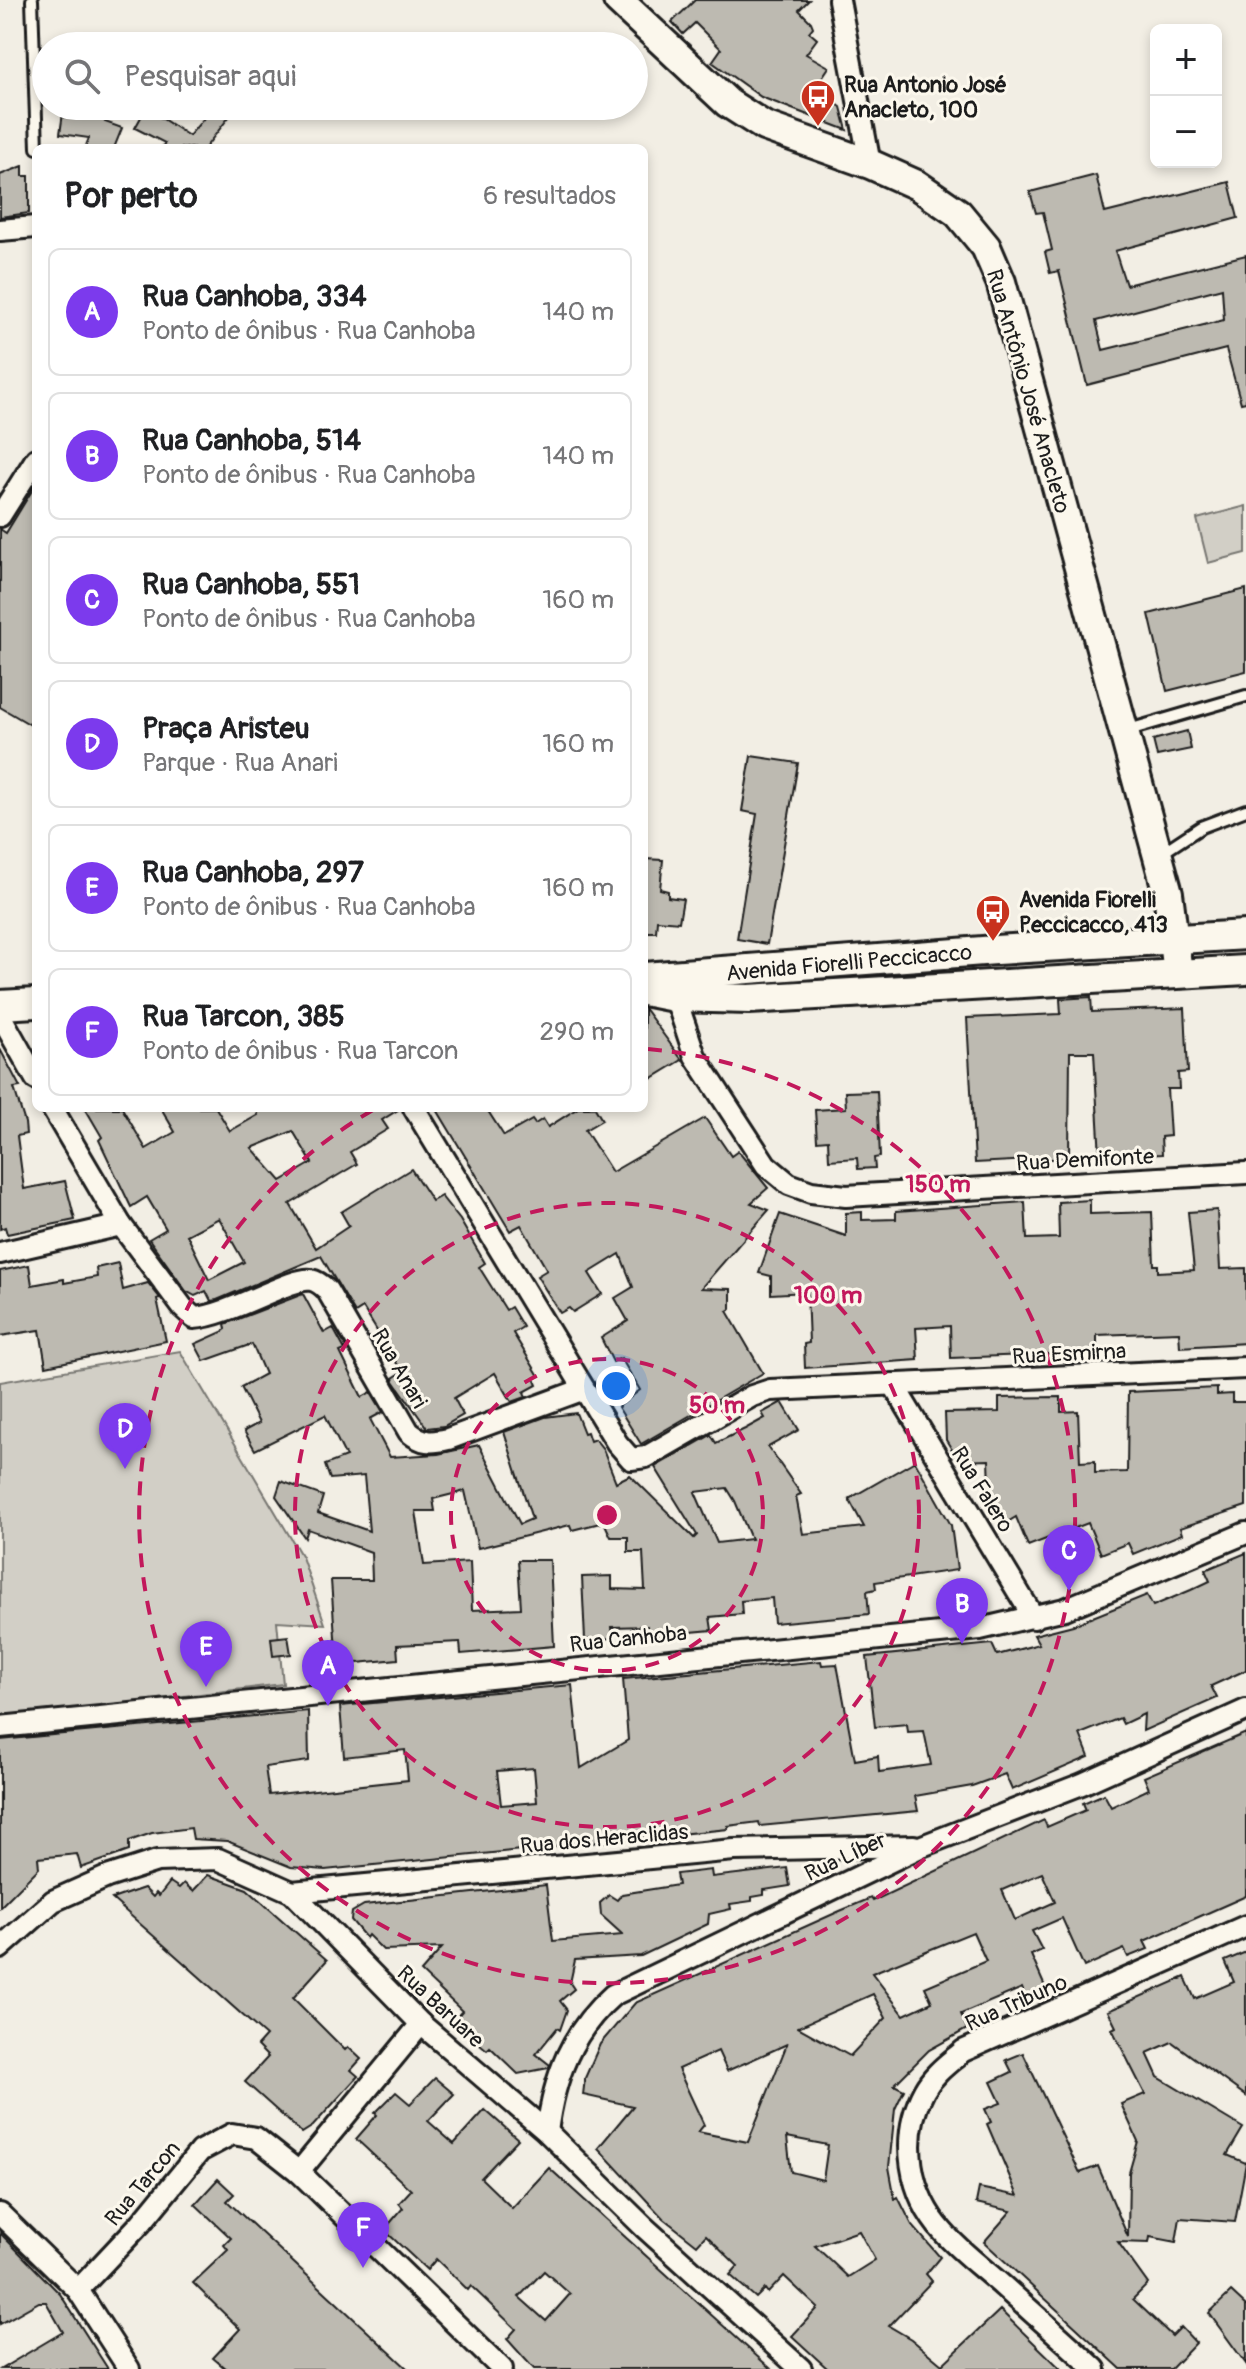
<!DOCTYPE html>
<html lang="pt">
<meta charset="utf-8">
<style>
body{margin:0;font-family:Pangolin,sans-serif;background:#f2f2f2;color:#202124}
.controls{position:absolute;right:24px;top:24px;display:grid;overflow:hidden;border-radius:12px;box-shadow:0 4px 12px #0003}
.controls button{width:72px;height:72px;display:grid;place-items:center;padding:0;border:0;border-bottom:2px solid #e0e0e0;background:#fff;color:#202124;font:40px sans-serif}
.you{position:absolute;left:616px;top:1386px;width:28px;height:28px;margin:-20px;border:6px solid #fff;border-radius:50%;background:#1a73e8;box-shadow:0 0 0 12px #1a73e833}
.badge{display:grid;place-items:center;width:52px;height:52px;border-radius:50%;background:#7c3aed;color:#fff;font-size:26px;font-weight:700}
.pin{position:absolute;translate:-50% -66px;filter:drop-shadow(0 2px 4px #0008)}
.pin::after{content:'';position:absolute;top:42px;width:28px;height:24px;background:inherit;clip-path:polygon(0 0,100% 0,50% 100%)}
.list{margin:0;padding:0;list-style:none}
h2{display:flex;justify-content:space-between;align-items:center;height:104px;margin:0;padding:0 32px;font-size:34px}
h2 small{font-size:26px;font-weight:400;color:#757577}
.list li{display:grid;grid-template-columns:52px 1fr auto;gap:24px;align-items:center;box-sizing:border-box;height:128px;margin:0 16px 16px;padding:0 16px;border:2px solid #e0e0e0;border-radius:12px}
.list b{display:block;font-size:30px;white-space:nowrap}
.list p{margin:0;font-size:26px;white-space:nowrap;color:#757577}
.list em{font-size:26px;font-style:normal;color:#757577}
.icon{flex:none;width:44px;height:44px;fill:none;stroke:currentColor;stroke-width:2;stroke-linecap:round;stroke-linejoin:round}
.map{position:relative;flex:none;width:1246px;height:2369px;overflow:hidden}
.search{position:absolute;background:#fff;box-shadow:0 4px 12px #0003;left:32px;top:32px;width:616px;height:88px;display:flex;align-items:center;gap:20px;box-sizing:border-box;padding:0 28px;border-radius:44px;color:#757577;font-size:30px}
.panel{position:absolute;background:#fff;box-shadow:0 4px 12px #0003;left:32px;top:144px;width:616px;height:968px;border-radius:12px}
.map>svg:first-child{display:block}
.green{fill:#d2cfc6;stroke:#777671;stroke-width:2}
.building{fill:#bdbab1;stroke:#1c1c1c;stroke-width:2;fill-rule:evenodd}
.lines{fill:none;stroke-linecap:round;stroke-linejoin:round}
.service-casing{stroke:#1c1c1c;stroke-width:16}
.minor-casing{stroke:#1c1c1c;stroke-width:26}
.secondary-casing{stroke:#1c1c1c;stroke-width:34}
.service{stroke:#fbf7ec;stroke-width:10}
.minor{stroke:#fbf7ec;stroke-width:20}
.secondary{stroke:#fbf7ec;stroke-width:28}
.ring{fill:none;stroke:#c2185b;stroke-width:4;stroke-dasharray:14 10}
.labels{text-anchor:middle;stroke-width:6;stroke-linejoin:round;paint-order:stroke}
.poi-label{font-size:22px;font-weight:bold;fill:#1c1c1c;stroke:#fbf7ec;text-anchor:start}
.street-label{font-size:22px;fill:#1c1c1c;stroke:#fbf7ec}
.centre{fill:#c2185b;stroke:#fbf7ec;stroke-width:4}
.ring-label{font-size:24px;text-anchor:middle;font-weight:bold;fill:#c2185b;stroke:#fbf7ec;stroke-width:6;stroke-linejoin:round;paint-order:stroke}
</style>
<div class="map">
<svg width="1246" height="2369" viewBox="0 0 1246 2369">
<rect width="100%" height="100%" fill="#f2eee4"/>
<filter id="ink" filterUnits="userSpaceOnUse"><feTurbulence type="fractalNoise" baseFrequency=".0125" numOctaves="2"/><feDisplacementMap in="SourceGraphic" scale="16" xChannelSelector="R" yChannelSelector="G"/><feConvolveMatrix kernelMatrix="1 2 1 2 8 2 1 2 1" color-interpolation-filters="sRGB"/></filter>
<g filter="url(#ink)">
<g class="green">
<polygon points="1246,506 1246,553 1208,563 1197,519"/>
<polygon points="180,1351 302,1557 325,1624 277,1621 283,1684 0,1718 0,1382"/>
</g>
<g class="building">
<polygon points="695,0 809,0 799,10 811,22 813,27 809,32 817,39 806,54 829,67 821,79 829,83 823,94 841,107 847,130 761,97 712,62 721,49 695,23 683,34 672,22"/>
<polygon points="64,106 111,106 105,122 122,128 114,148 85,148 89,138 60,134"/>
<polygon points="214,106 229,117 205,148 161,148 165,143 135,128 146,108 189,136"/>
<polygon points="23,166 23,176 29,176 29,213 0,217 0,175"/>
<path d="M1096 175 1105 213 1229 182 1238 218 1115 251 1126 285 1246 255V402L1241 403 1226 349 1087 385 1059 271 1050 273 1045 252 1052 250 1043 212 1036 213 1030 192ZM1222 288 1224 320 1103 350 1096 321Z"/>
<polygon points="36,484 36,728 0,707 0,529 6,533"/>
<polygon points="1246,589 1246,671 1167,691 1149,614"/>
<polygon points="1187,731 1191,749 1157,756 1153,740"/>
<polygon points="751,756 798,763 767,944 737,939 757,814 742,811"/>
<polygon points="644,859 663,860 660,889 668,891 668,897 683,899 679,922 657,920 656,932 644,932"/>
<polygon points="1091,997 1092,1012 1185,1008 1188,1072 1178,1073 1179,1089 1167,1089 1170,1136 1161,1137 1162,1154 1100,1157 1094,1052 1070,1052 1069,1158 975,1163 967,1018 1061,1014 1060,999"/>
<polygon points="644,1008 682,1060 649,1080 644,1069"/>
<polygon points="0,1049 20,1087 14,1088 25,1123 26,1134 17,1136 24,1189 65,1181 75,1220 7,1234 5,1227 0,1229"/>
<polygon points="877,1091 880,1157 874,1158 875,1168 858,1169 857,1158 829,1160 828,1140 817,1141 815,1110 846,1108 845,1092"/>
<path d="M85 1108H122L146 1149 175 1132 161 1108H216L230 1131 258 1115 257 1108H401L382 1120 388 1129 350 1152 357 1164 290 1204 316 1248 349 1226 341 1212 411 1169 432 1201 441 1196 460 1220 485 1263 479 1267 506 1310 511 1307 523 1327 513 1333 539 1376 534 1378 537 1385 524 1392 526 1397 512 1402 495 1373 454 1398 463 1415 444 1426 427 1428 394 1381 393 1378 402 1372 363 1308 355 1313 321 1256 217 1300 211 1301 206 1291 195 1296 186 1291 149 1239 166 1229 147 1197 131 1207 99 1140 102 1137ZM293 1131 312 1163 281 1181 252 1148ZM219 1218 244 1262 209 1280 187 1235Z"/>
<polygon points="436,1108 486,1108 504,1136 532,1120 535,1124 543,1119 548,1127 578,1108 595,1108 602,1120 585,1130 612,1172 705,1118 731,1156 738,1151 768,1188 751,1203 769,1210 701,1288 731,1289 731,1309 727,1311 763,1373 641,1444 618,1407 640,1390 621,1358 613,1362 601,1338 628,1321 615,1298 633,1287 620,1254 589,1273 602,1294 573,1312 569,1308 560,1313 537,1276 547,1270 521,1225 510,1231"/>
<polygon points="1090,1200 1090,1214 1152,1212 1154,1265 1158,1265 1158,1272 1194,1270 1188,1212 1217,1210 1220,1269 1246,1268 1246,1343 1180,1347 1179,1332 1097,1335 1097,1352 951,1358 950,1326 916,1328 918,1360 805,1368 804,1344 809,1343 807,1292 771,1294 771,1276 759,1273 780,1214 846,1236 846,1213 862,1212 862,1220 896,1219 896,1211 1025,1202 1027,1239 1059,1238 1058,1202"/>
<polygon points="118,1263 123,1290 148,1283 160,1298 157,1299 166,1341 46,1366 40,1330 0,1336 0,1271 29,1265 32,1285 64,1279 64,1283 97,1277 96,1268"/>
<path d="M303 1294 324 1333 333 1328 345 1350 340 1352 362 1397 371 1392 383 1412 370 1419 390 1457 438 1454 479 1445 520 1524 532 1519 504 1432 545 1417 576 1413 584 1433 587 1432 590 1441 595 1439 603 1449 616 1482 630 1475 694 1538 697 1535 655 1467 711 1435 716 1443 745 1429 765 1418 762 1413 782 1402 799 1430 768 1447 801 1494 796 1496 803 1534 864 1527 849 1499 915 1461 951 1525 957 1570 875 1582 876 1589 867 1591 869 1614 774 1623 772 1598 741 1601 742 1614 710 1617 712 1630 647 1636V1626L612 1627 613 1638 585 1640 582 1577 612 1576V1589L645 1590 643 1552H628V1537H611L604 1522 572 1530 570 1525 478 1548 465 1491 433 1499 435 1511H416L424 1565 470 1562 472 1610 521 1608 518 1560H550L554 1646 461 1654 460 1642 397 1645 398 1659 337 1665 331 1580H372L371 1552 308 1529 305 1538 276 1496 281 1481 323 1496 318 1513 369 1531 364 1476 330 1479 325 1465 346 1457 325 1415 255 1450 244 1431 259 1423 241 1387 265 1374 252 1344 204 1361 195 1344 222 1332 226 1329 225 1324ZM727 1488 735 1501 751 1539 717 1543 695 1492Z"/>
<polygon points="1217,1388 1217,1395 1232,1394 1232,1402 1246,1402 1246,1506 1180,1528 1182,1534 1133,1554 1128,1543 1101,1554 1088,1523 1028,1546 1016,1517 1001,1526 991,1511 989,1460 959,1461 946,1440 945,1413 999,1412 999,1398 1061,1397 1061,1412 1078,1411 1080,1462 1095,1461 1095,1473 1127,1472 1128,1392"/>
<path d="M1246 1553V1670L1211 1686 1217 1698 1143 1731 1144 1714 1123 1724 1120 1718 1080 1734 1089 1757 1012 1790 1005 1774 972 1786 915 1796 918 1811 760 1826 759 1822 728 1826V1829L325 1870 291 1867 227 1841 193 1839 191 1828 152 1833 129 1841V1851L81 1868 77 1854 38 1858 39 1868 0 1907V1740L308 1711 309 1761 265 1767 269 1795 408 1780 405 1750 344 1757 340 1706 572 1685 581 1768 628 1740 623 1679 821 1661 822 1665 837 1664 855 1760 878 1756 879 1772 931 1765 924 1731 908 1732 907 1724 875 1727 867 1657 992 1644 997 1655 1039 1644 1034 1635 1073 1625 1147 1595 1153 1606 1191 1590 1210 1581 1205 1570ZM534 1768 537 1802 501 1805 497 1771Z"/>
<polygon points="288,1636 291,1654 273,1656 271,1638"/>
<path d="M1246 1733V1896L1144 1941 1148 1949 1128 1957 1124 1949 1084 1967 1062 1918 1032 1931 1042 1950 1031 1955 1046 1989 1026 1998 1022 1988 961 2014 967 2029 929 2050 894 2085 904 2090 895 2109 889 2167 895 2199 898 2197 912 2225 940 2257 926 2274 932 2281 889 2326 911 2339 942 2365 1000 2310 1061 2369H828L792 2336 818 2308 784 2276 768 2293 765 2289 756 2298 730 2275 738 2266 706 2235 697 2245 663 2218 598 2148 633 2106 583 2095 585 2078 600 2044 635 2003 840 1911 871 1898 873 1901 1044 1820 1047 1827 1086 1810 1083 1803 1104 1794 1111 1807 1149 1789 1144 1777ZM1042 1873 1055 1902 1015 1920 1002 1890ZM973 1932 986 1961 925 1987 932 2002 904 2015 872 1973ZM873 1994 886 2018 850 2056 798 2027ZM787 2044 748 2142 698 2132 704 2125 678 2069 718 2051 727 2071ZM787 2137 828 2145 823 2180 791 2172ZM859 2231 875 2260 848 2277 815 2246Z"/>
<polygon points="787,1868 790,1886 764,1890 764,1895 752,1897 752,1901 730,1904 731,1909 709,1914 708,1924 641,1956 575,1960 570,1983 574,1989 560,2001 567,2010 560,2030 557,2028 536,2054 550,2065 548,2068 518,2074 490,2047 487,2050 453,2021 462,2011 421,1972 442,1948 383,1950 368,1935 366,1938 351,1920 352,1912 364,1905 546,1885 553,1941 623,1935 601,1915 600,1903 609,1895 617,1900 622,1894 678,1885 676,1874 711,1870 712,1877"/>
<polygon points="208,1875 247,1889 327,1960 293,1998 345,2050 348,2047 361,2059 351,2070 358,2076 313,2126 302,2133 245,2082 268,2057 257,2046 266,2036 112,1899 144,1888 153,1897 156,1893 159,1896 170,1882 179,1888 184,1883 193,1891"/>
<polygon points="1246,1952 1246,2096 1172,2042 1147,2053 1158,2077 1243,2128 1227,2155 1246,2163 1235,2222 1180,2218 1176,2242 1150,2237 1149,2243 1118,2242 1148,2284 1133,2299 1172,2336 1181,2327 1196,2343 1171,2369 1121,2369 984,2242 1011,2211 976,2203 979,2188 1018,2196 987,2124 991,2122 985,2109 1001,2103 991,2082 1012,2072 1006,2060 1023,2053 1080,2173 1098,2166 1128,2237 1129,2173 1138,2141 1121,2104 1145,2094 1112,2029 1116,2027 1108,2011 1185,1977 1195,1999 1234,1982 1225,1961"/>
<path d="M435 2078 454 2094 428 2121 454 2144 485 2110 518 2139 481 2178 512 2208 549 2168 771 2369H534L507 2339 516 2329 471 2286 468 2290 436 2259 427 2270 384 2230 403 2208 399 2203 411 2190 356 2139 377 2115 375 2113 396 2092 410 2104ZM544 2271 570 2294 546 2321 519 2297Z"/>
<polygon points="218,2179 234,2194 227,2201 408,2369 226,2369 213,2358 240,2329 193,2283 228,2250 224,2245 231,2238 195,2204"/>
<polygon points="0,2233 60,2294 108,2369 1,2369 63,2332 46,2302 39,2302 0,2324"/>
<polygon points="1231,2292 1246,2306 1246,2364 1209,2313"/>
</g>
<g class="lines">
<defs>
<g id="service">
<polyline points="32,0 37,148"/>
<polyline points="1125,731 1246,696"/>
<polyline points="1160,854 1201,827 1246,810"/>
</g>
<g id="minor">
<polyline points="839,0 870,164"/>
<polyline points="0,230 36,227"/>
<polyline points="0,516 36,459"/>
<polyline points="672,987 695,1056 766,1165 789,1184 811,1192 846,1196 1246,1173"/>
<polyline points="0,1015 36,1079"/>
<path d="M52 1108 121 1225 183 1308 194 1318C229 1316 293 1276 311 1280 317 1281 323 1286 327 1290L409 1432C422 1443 431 1443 448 1439L584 1389"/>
<polyline points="414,1108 617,1443 631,1459 646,1457 752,1396 770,1390 1246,1368"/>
<polyline points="0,1253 121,1225"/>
<polyline points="893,1384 1034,1618"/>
<polyline points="0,1727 980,1629 1065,1609 1246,1533"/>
<polyline points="292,1892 734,1850 914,1846"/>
<polyline points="0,1948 53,1901 107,1877 157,1861 218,1859 292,1892 421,2024 547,2132 644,2227 801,2369"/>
<path d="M547 2132C554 2077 571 2032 613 1995L922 1846 1082 1784 1246 1710"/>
<polyline points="299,2172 421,2024"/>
<polyline points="0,2214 78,2290 129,2369"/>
<polyline points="78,2290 141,2223 200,2151 232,2134 256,2138 299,2172 502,2369"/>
<path d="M1095 2369C1065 2341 1034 2314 1004 2287 984 2269 962 2253 944 2233 909 2195 899 2137 924 2091 933 2074 949 2063 963 2051L1246 1926"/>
</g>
<g id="secondary">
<polyline points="618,0 728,103 764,126 870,164 917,185 958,213 986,247 1001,282 1168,893 1178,973"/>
<polyline points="644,977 996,950 1246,935"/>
<polyline points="644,991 674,997 749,999 1246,970"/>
<polyline points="0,1005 36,1003"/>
</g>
</defs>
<use href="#service" class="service-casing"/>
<use href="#minor" class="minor-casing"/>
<use href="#secondary" class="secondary-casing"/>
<use href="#service" class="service"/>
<use href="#minor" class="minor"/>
<use href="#secondary" class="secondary"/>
</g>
</g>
<g class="ring">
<circle cx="607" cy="1515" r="156"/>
<circle cx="607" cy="1515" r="312"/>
<path d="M648 1049A468 468 0 1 1 373 1110"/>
</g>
<defs>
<symbol id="bus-pin" viewBox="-11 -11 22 30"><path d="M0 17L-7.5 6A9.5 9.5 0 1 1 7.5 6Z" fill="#c8321e" stroke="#fbf7ec"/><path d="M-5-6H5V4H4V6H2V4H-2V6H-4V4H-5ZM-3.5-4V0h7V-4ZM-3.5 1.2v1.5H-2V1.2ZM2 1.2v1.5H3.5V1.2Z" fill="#fff"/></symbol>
</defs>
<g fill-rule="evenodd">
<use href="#bus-pin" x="798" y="77" width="40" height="54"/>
<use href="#bus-pin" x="973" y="892" width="40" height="54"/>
</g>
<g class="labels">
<g class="poi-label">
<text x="844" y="92">Rua Antonio José<tspan x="844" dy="25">Anacleto, 100</tspan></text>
<text x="1019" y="907">Avenida Fiorelli<tspan x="1019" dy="25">Peccicacco, 413</tspan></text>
</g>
<g class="street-label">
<text transform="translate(1029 391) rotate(74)" y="8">Rua Antônio José Anacleto</text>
<text transform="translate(849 962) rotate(-5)" y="8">Avenida Fiorelli Peccicacco</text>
<text transform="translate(1085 1159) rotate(-3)" y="8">Rua Demifonte</text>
<text transform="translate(1069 1353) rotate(-3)" y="8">Rua Esmirna</text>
<text transform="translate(400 1368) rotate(60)" y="8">Rua Anari</text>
<text transform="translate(983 1489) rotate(58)" y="8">Rua Falero</text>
<text transform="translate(628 1638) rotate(-6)" y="8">Rua Canhoba</text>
<text transform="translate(604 1838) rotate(-5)" y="8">Rua dos Heraclidas</text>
<text transform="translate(845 1856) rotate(-25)" y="8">Rua Líber</text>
<text transform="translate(1016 2002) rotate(-24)" y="8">Rua Tribuno</text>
<text transform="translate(441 2006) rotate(43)" y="8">Rua Baruare</text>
<text transform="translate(142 2183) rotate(-50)" y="8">Rua Tarcon</text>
</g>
</g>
<circle cx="607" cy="1515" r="12" class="centre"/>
<g class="ring-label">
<text x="938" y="1192">150 m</text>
<text x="828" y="1303">100 m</text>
<text x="717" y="1413">50 m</text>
</g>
</svg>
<div class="controls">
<button>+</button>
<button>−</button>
</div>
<div class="you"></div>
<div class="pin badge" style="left:328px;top:1706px">A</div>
<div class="pin badge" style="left:962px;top:1644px">B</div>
<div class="pin badge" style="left:1069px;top:1591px">C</div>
<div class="pin badge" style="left:125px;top:1469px">D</div>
<div class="pin badge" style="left:206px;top:1687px">E</div>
<div class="pin badge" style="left:363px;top:2268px">F</div>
<div class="search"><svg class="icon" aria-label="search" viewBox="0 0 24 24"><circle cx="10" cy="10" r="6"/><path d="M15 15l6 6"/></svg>Pesquisar aqui</div>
<section class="panel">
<h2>Por perto<small>6 resultados</small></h2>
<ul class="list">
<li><span class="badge">A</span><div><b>Rua Canhoba, 334</b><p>Ponto de ônibus · Rua Canhoba</p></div><em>140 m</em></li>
<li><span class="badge">B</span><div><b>Rua Canhoba, 514</b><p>Ponto de ônibus · Rua Canhoba</p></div><em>140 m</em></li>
<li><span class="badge">C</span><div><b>Rua Canhoba, 551</b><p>Ponto de ônibus · Rua Canhoba</p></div><em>160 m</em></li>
<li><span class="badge">D</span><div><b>Praça Aristeu</b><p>Parque · Rua Anari</p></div><em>160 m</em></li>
<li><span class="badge">E</span><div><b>Rua Canhoba, 297</b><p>Ponto de ônibus · Rua Canhoba</p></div><em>160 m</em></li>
<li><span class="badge">F</span><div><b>Rua Tarcon, 385</b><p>Ponto de ônibus · Rua Tarcon</p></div><em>290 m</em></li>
</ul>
</section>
</div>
